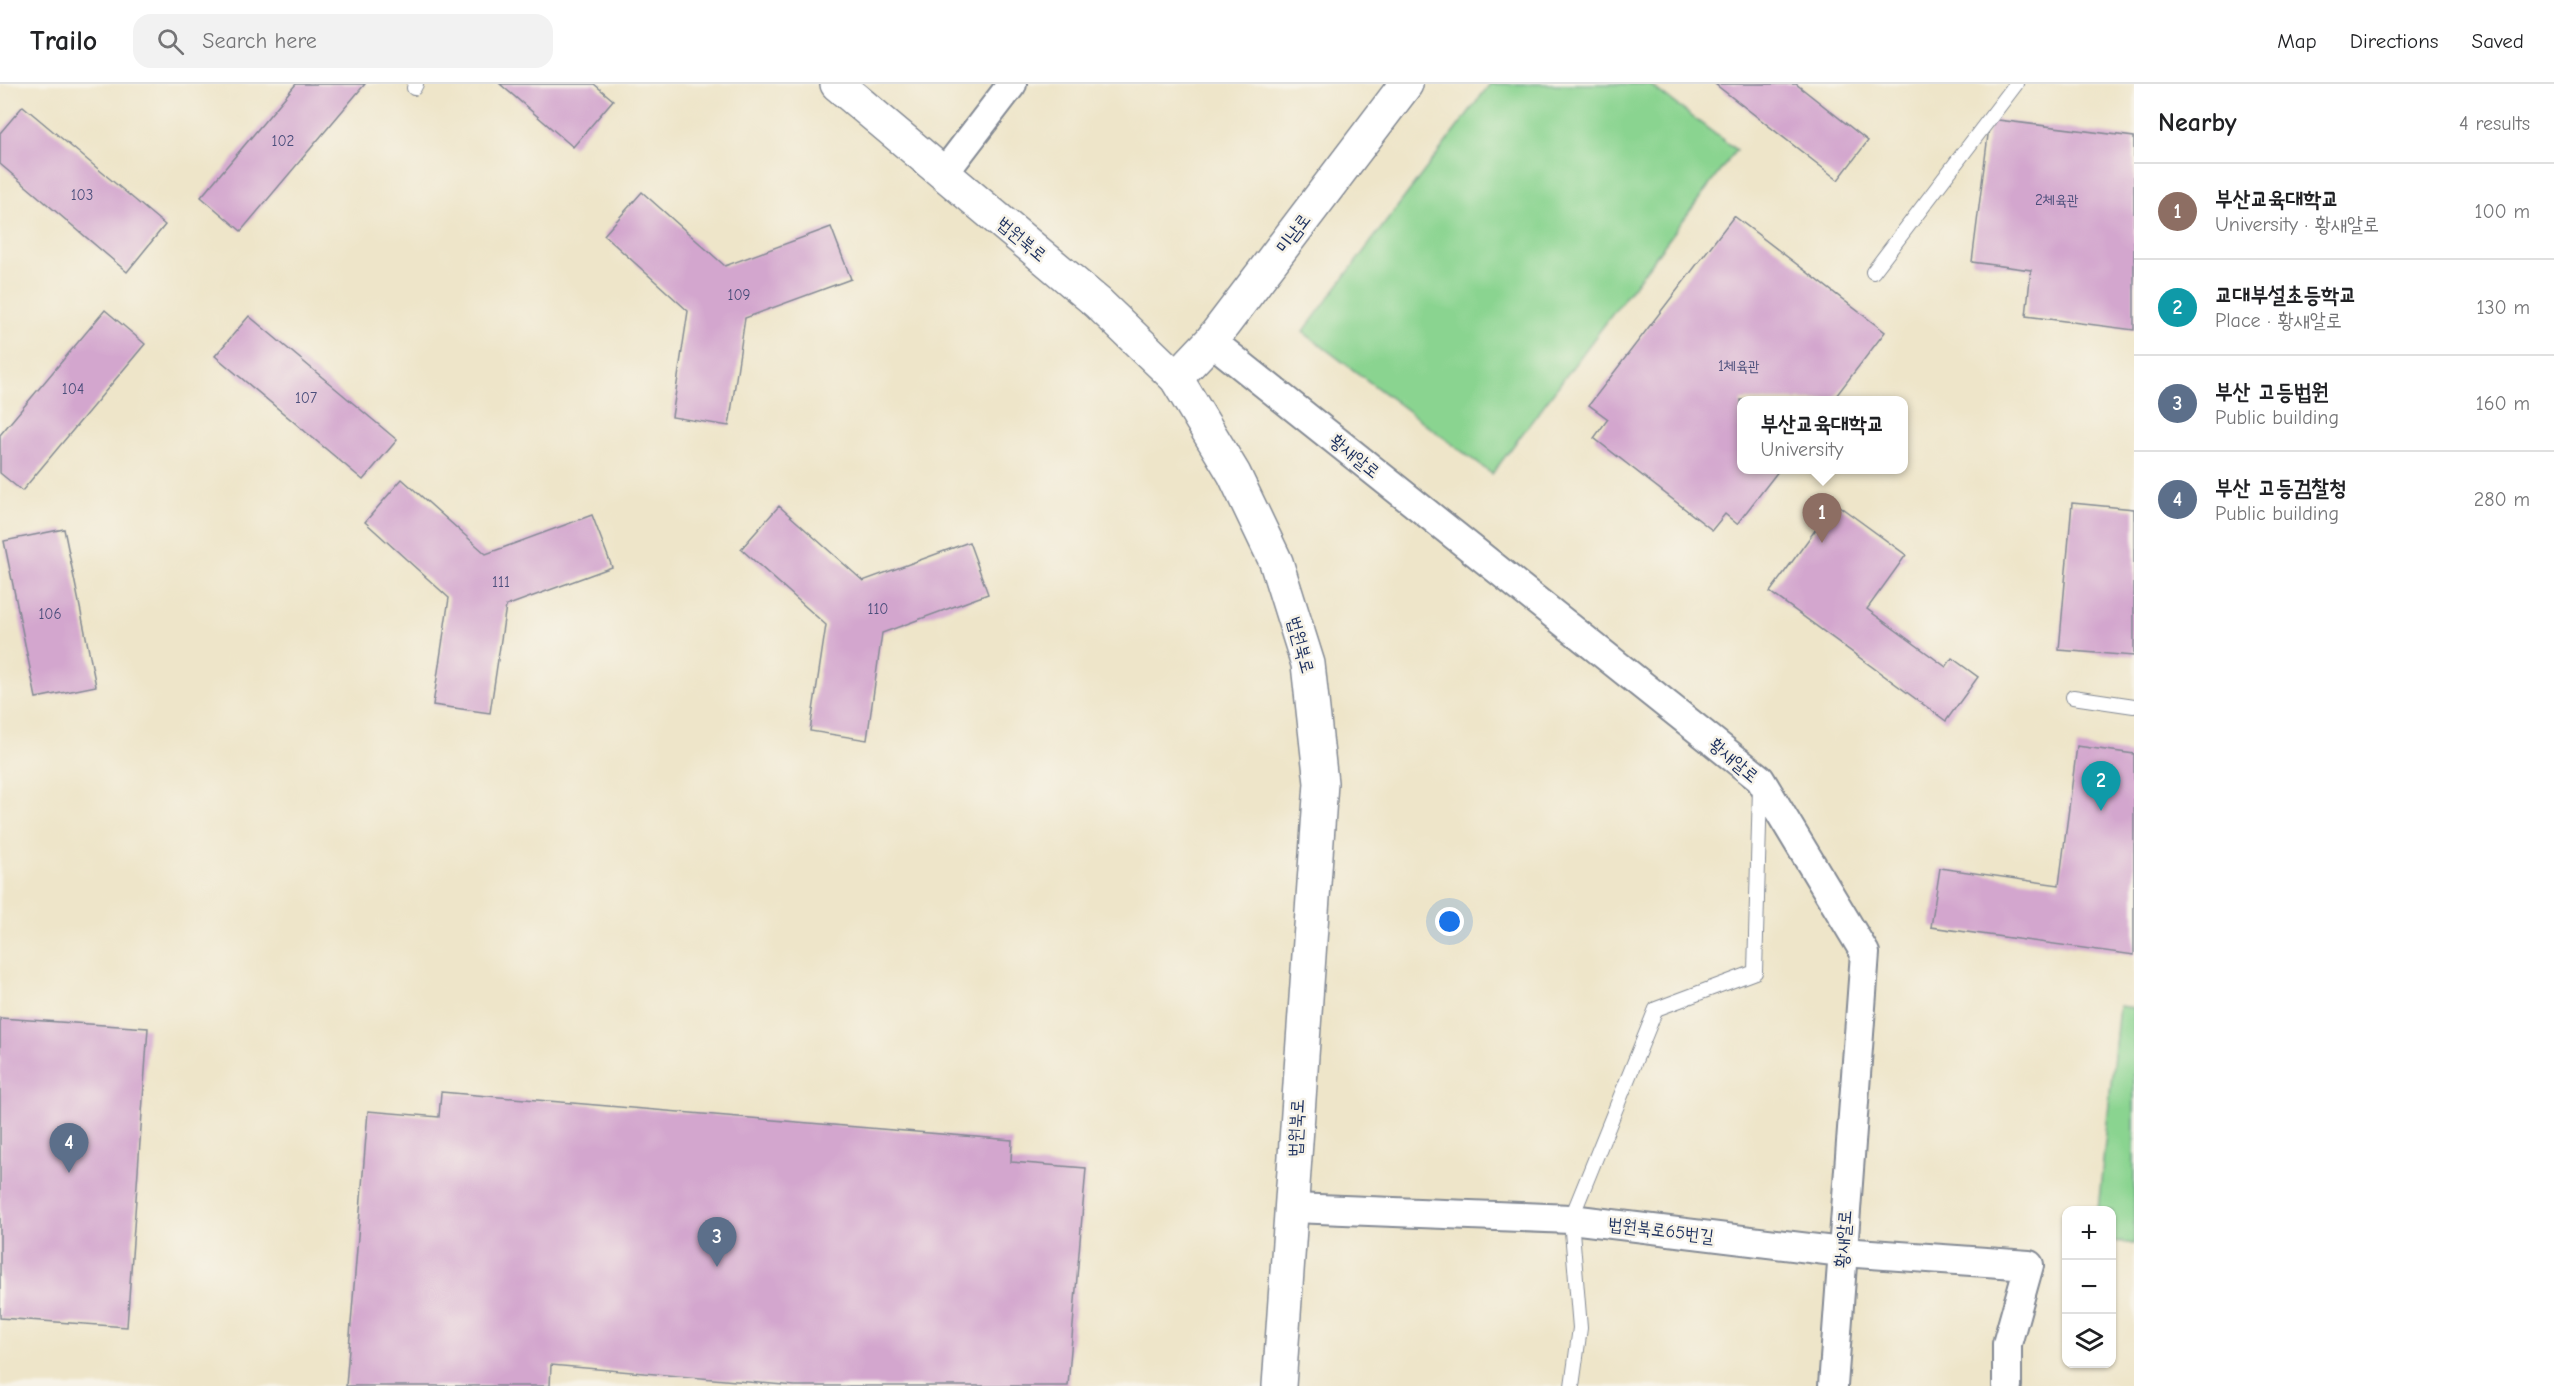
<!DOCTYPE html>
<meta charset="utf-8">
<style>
body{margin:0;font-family:"Comic Neue","Poor Story",sans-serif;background:#f2f2f2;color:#202124}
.controls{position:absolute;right:18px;bottom:18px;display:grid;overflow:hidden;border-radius:12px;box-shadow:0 2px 4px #0004}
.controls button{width:54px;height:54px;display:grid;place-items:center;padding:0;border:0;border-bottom:2px solid #e0e0e0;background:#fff;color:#202124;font:30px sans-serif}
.you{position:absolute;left:1450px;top:838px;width:21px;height:21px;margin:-15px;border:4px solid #fff;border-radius:50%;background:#1a73e8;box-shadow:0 0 0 9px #1a73e833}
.badge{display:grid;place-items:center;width:39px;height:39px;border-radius:50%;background:#c8321e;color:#fff;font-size:20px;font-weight:700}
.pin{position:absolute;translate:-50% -50px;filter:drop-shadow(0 2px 3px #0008)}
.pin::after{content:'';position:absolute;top:32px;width:21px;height:18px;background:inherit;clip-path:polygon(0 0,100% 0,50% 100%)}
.popup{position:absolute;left:1737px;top:312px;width:171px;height:78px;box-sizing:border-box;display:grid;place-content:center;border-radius:12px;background:#fff;filter:drop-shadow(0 2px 4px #0005);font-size:20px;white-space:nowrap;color:#757577}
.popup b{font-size:22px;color:#202124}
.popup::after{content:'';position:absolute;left:50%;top:100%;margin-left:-12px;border:12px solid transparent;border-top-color:#fff}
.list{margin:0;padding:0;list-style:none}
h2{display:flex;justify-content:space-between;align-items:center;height:78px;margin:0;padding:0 24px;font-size:26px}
h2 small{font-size:20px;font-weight:400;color:#757577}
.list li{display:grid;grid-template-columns:39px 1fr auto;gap:18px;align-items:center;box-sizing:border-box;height:96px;padding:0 24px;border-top:2px solid #e0e0e0}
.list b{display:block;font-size:22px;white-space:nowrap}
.list p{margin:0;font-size:20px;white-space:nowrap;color:#757577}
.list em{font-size:20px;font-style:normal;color:#757577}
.icon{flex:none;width:33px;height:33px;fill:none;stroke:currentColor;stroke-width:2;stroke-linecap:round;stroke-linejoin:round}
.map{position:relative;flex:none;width:2134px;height:1302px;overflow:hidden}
header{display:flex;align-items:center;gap:36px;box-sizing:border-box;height:84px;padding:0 30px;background:#fff;border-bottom:2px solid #e0e0e0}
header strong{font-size:28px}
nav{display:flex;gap:33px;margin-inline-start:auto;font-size:21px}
.search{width:420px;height:54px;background:#f2f2f2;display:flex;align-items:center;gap:15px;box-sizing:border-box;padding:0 21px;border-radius:18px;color:#757577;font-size:22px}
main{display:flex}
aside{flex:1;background:#fff}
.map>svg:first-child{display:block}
.green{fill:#8ad490;stroke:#528277;stroke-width:1.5}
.building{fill:#d3a6ce}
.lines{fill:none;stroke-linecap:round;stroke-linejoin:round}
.lane-casing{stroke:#848a94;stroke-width:16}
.street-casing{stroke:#848a94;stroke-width:32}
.secondary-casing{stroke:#848a94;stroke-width:36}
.lane{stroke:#fff;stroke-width:14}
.street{stroke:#fff;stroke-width:28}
.secondary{stroke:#fff;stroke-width:33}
.labels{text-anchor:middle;stroke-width:5;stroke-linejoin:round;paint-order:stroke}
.number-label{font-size:15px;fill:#494d7a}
.street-label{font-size:18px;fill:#1b2f5e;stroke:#f7f3e8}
</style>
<header>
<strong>Trailo</strong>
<div class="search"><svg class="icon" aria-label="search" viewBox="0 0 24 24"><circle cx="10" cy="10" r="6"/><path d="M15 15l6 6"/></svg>Search here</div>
<nav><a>Map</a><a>Directions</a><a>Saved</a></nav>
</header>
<main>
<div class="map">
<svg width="2134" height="1302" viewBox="0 0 2134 1302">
<rect width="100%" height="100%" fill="#f7f3e8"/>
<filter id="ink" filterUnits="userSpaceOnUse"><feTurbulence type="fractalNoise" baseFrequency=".0167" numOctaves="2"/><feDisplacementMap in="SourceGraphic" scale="12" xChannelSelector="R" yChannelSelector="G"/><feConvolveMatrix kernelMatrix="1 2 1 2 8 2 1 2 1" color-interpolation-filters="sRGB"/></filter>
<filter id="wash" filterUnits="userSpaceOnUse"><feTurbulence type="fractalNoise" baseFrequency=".008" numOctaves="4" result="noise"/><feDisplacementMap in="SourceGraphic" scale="24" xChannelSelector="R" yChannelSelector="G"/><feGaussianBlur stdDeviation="1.35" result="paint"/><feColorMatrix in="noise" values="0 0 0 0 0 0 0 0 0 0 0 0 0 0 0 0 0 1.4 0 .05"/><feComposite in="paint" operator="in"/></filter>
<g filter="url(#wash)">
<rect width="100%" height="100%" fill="#eee5c9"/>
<g class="green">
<polygon points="1490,0 1649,0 1736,66 1492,390 1303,248"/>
<polygon points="2119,922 2134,924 2134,1160 2112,1157 2112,1126 2098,1126"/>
</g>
<g id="blocks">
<g class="building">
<polygon points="296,0 365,0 241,147 201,113"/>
<polygon points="500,0 594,0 613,16 573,63"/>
<polygon points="1715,0 1796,0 1868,57 1838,96"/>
<polygon points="23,22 165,141 127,188 0,80 0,49"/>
<polygon points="1990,35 2134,53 2134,246 2026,232 2031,186 1972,178"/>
<polygon points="642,108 725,182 831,143 851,195 745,234 729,342 672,333 688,227 604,151"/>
<polygon points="1734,132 1885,248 1833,316 1741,316 1741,386 1779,386 1737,440 1725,430 1712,446 1594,354 1608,335 1589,321"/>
<polygon points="105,226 145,260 22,407 0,389 0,351"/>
<polygon points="249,232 397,356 363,396 215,272"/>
<polygon points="402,395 486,470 592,431 612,483 506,522 490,629 433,621 449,514 365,438"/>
<polygon points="1835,419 1906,471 1867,525 1946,583 1952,574 1978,593 1946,637 1770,508"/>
<polygon points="2072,419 2134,425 2134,572 2059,566"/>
<polygon points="779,422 863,497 969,458 988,510 882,549 867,656 810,647 826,541 741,465"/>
<polygon points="64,445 96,602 36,614 4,457"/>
<polygon points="2077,662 2134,670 2134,871 1931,843 1940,784 2059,801"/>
<polygon points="0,934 148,944 127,1243 0,1234"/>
<polygon points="441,1008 1012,1056 1011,1078 1086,1084 1068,1302 795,1302 551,1281 550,1302 346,1302 368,1027 439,1033"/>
</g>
</g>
</g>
<g filter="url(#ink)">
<use href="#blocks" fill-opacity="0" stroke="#848a94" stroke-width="1.5"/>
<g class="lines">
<defs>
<g id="lane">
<polyline points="414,4 416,0"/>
<polyline points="1873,188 2016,0"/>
<polyline points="2073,613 2134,622"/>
<polyline points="1572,1302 1580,1244 1571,1135 1656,925 1755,888 1760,704"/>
</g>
<g id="street">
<polyline points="944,89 1012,0"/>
<polyline points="1211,257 1760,695 1865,869 1833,1302"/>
<polyline points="1293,1124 1571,1135 1842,1168 2029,1181 2007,1260 2007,1302"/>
</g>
<g id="secondary">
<polyline points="837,0 1098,219 1176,294 1234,390 1276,478 1308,580 1321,699 1279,1302"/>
<polyline points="1176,294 1211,257 1406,0"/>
</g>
</defs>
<use href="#lane" class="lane-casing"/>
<use href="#street" class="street-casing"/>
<use href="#secondary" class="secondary-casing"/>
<use href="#lane" class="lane"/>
<use href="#street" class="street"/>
<use href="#secondary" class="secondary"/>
</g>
</g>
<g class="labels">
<g class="number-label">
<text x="283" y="62">102</text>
<text x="82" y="116">103</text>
<text x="2057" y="121">2체육관</text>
<text x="739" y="216">109</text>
<text x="1739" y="287">1체육관</text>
<text x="73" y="310">104</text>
<text x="306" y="319">107</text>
<text x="501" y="503">111</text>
<text x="878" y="530">110</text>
<text x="50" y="535">106</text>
</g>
<g class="street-label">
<text transform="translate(1293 149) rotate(-53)" y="6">미남로</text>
<text transform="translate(1022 155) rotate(40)" y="6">법원북로</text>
<text transform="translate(1355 372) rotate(39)" y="6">황새알로</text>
<text transform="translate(1301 561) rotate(75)" y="6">법원북로</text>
<text transform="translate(1734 676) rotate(40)" y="6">황새알로</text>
<text transform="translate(1296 1044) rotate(-87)" y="6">법원북로</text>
<text transform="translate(1661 1146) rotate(7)" y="6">법원북로65번길</text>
<text transform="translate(1843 1155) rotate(-86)" y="6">황새알로</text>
</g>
</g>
</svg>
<div class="controls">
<button>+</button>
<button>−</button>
<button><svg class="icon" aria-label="layers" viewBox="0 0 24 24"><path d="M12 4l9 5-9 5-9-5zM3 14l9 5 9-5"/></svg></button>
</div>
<div class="you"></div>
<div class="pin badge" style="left:1822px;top:459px;background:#8d6e63">1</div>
<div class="popup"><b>부산교육대학교</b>University</div>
<div class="pin badge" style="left:2101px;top:727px;background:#0f9aa8">2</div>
<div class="pin badge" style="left:717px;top:1183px;background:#5c6f8a">3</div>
<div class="pin badge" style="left:69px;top:1089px;background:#5c6f8a">4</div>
</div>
<aside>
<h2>Nearby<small>4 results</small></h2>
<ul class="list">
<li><span class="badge" style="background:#8d6e63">1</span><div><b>부산교육대학교</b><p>University · 황새알로</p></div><em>100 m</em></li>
<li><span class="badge" style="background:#0f9aa8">2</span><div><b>교대부설초등학교</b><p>Place · 황새알로</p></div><em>130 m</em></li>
<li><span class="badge" style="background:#5c6f8a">3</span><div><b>부산 고등법원</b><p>Public building</p></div><em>160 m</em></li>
<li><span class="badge" style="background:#5c6f8a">4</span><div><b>부산 고등검찰청</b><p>Public building</p></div><em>280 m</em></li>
</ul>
</aside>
</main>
